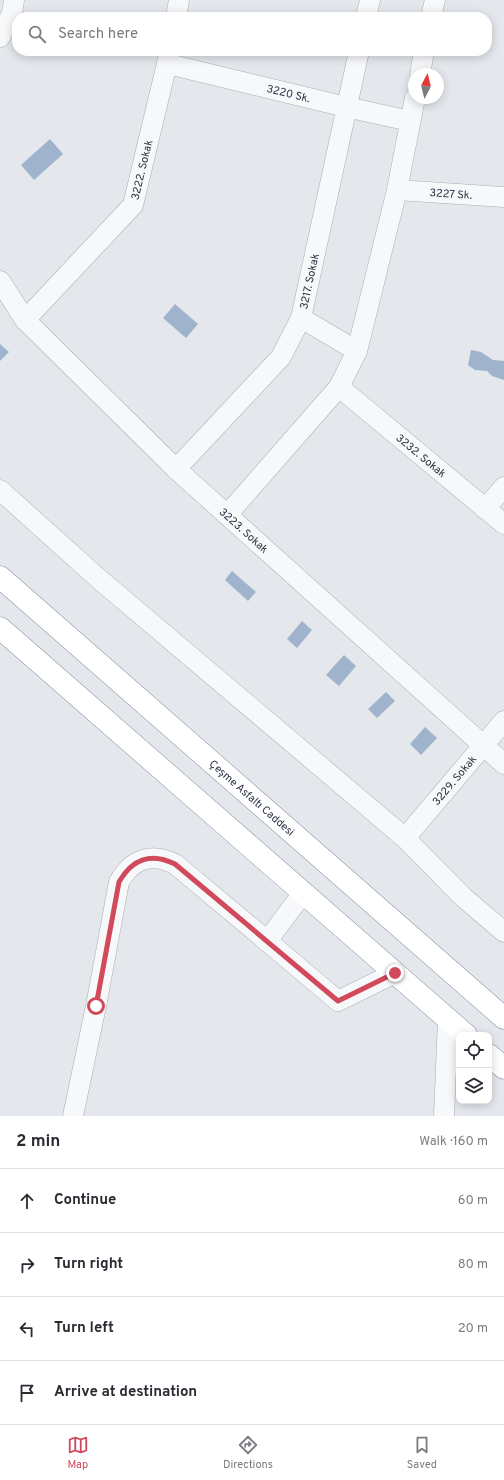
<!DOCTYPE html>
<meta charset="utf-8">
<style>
body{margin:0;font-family:Overpass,sans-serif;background:#f2f2f3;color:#2b2b33}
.controls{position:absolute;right:12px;bottom:12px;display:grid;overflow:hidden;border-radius:8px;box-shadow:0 2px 10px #0003}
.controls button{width:36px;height:36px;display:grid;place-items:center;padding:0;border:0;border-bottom:1px solid #e1e1e2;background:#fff;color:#2b2b33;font:20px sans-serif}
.compass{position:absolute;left:408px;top:68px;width:36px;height:36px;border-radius:50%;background:#fff;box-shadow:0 2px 10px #0003;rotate:7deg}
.stop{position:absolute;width:12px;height:12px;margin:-9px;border:3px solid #d1495b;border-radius:50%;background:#fff}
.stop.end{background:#d1495b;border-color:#fff;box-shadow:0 1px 4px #0008}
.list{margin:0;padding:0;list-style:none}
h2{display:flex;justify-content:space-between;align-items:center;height:52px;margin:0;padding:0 16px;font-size:17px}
h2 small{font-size:13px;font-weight:400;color:#7c7c81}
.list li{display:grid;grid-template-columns:26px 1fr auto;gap:12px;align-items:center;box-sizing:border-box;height:64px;padding:0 16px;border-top:1px solid #e1e1e2}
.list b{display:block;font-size:15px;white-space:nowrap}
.list em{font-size:13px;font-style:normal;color:#7c7c81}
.icon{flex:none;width:22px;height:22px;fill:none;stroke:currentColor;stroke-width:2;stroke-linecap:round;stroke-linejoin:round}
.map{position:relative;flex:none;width:504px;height:1116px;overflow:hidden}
.search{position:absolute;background:#fff;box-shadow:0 2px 10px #0003;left:12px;right:12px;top:12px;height:44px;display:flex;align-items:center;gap:10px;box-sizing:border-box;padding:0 14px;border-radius:16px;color:#7c7c81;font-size:15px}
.sheet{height:308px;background:#fff}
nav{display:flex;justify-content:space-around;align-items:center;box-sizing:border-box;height:56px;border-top:1px solid #e1e1e2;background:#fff;font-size:11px;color:#7c7c81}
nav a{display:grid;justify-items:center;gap:2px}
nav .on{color:#d1495b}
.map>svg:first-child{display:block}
.water{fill:#9fb4cc}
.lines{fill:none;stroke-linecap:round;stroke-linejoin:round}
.minor-casing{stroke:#a9aeb7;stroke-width:21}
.highway-casing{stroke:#8b94a3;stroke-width:23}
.minor{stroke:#f7f8fa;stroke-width:20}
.highway{stroke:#fff;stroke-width:22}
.route{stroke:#d1495b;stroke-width:5}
.labels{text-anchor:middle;stroke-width:3.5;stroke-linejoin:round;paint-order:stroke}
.street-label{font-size:11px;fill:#2b3445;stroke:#f4f6f9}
</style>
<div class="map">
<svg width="504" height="1116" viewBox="0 0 504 1116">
<rect width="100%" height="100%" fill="#e4e7ec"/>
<g class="water">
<polygon points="50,139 63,154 34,180 21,165"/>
<polygon points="175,304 198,324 186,338 163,318"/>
<polygon points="0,344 9,352 0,361"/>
<polygon points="471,350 481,352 493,360 504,361 504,380 492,376 487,371 475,370 468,365"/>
<polygon points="232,571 256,592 248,601 225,580"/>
<polygon points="302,621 312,630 297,648 287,639"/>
<polygon points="344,655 356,666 339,686 326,675"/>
<polygon points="386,692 395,701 377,718 368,709"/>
<polygon points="425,727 437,738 421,755 410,744"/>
</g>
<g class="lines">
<defs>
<g id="minor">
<polyline points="176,17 179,0"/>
<polyline points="366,17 370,0"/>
<polyline points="431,17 435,0"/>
<polyline points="0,37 12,13 14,0"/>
<path id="s1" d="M168 64 346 107 410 121"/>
<polyline points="420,74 424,51"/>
<path id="s2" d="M397 190 504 197"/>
<path id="s3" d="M0 281 25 320 176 469 504 764"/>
<polyline points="301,318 357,351"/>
<path id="s4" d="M25 320 133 205 170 51"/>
<path id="s5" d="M339 387 504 524"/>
<path id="s6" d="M176 469 281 357 301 318 359 51"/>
<polyline points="0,490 99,579 405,838 463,897 504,932"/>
<polyline points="485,509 504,487"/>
<polyline points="227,515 339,387 357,351 397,190 415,98"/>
<path id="s7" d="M405 838 504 721"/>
<polyline points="267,941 338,1001 395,973"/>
<path d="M73 1116 96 1006 119 882C132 859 151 852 175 864L267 941 303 893"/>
<polyline points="444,1116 448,1020"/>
</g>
<g id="highway">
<path id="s8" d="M0 577 504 1018"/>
<polyline points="0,628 466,1035"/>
<polyline points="489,1055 504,1068"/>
</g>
</defs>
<use href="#minor" class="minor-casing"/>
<use href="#highway" class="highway-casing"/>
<use href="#minor" class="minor"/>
<use href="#highway" class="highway"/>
</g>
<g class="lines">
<path class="route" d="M96 1006 119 882C132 859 151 852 175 864L338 1001 395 973"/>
</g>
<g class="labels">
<g class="street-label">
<text dy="4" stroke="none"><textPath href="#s1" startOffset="124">3220 Sk.</textPath></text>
<text dy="4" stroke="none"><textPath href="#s4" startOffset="194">3222. Sokak</textPath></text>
<text dy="4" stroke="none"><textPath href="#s2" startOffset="54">3227 Sk.</textPath></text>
<text dy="4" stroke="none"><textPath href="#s6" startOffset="235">3217. Sokak</textPath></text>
<text dy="4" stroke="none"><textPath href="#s5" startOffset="107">3232. Sokak</textPath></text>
<text dy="4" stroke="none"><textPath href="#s3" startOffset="350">3223. Sokak</textPath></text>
<text dy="4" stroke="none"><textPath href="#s7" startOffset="76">3229. Sokak</textPath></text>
<text dy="4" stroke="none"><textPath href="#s8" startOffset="335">Çeşme Asfaltı Caddesi</textPath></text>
</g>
</g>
</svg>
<div class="controls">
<button><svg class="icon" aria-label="locate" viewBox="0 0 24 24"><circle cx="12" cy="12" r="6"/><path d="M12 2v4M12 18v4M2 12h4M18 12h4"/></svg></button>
<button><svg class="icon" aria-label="layers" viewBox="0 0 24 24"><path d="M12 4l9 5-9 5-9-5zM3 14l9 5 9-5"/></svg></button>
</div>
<svg class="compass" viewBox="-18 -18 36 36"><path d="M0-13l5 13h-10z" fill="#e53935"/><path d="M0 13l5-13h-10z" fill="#7c7c81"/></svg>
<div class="stop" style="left:96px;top:1006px"></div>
<div class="stop end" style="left:395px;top:973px"></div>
<div class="search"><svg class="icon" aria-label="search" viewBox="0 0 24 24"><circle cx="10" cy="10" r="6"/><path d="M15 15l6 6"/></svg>Search here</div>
</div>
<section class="sheet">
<h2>2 min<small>Walk · 160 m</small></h2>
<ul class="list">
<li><svg class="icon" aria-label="ahead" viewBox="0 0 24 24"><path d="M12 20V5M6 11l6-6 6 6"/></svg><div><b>Continue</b></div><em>60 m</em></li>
<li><svg class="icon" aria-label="right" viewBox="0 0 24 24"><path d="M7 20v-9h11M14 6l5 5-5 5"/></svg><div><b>Turn right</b></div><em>80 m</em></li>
<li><svg class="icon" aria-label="left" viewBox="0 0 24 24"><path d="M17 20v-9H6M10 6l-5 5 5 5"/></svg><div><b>Turn left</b></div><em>20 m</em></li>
<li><svg class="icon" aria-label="arrive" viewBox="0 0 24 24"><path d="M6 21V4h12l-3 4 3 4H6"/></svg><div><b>Arrive at destination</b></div></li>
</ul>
</section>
<nav>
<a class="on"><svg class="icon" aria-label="map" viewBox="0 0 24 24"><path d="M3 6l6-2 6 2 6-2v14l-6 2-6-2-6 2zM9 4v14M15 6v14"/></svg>Map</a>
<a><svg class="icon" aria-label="directions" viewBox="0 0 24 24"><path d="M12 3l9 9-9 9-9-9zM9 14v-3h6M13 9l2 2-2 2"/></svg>Directions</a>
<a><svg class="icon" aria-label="saved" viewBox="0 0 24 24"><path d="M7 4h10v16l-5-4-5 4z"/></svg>Saved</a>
</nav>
